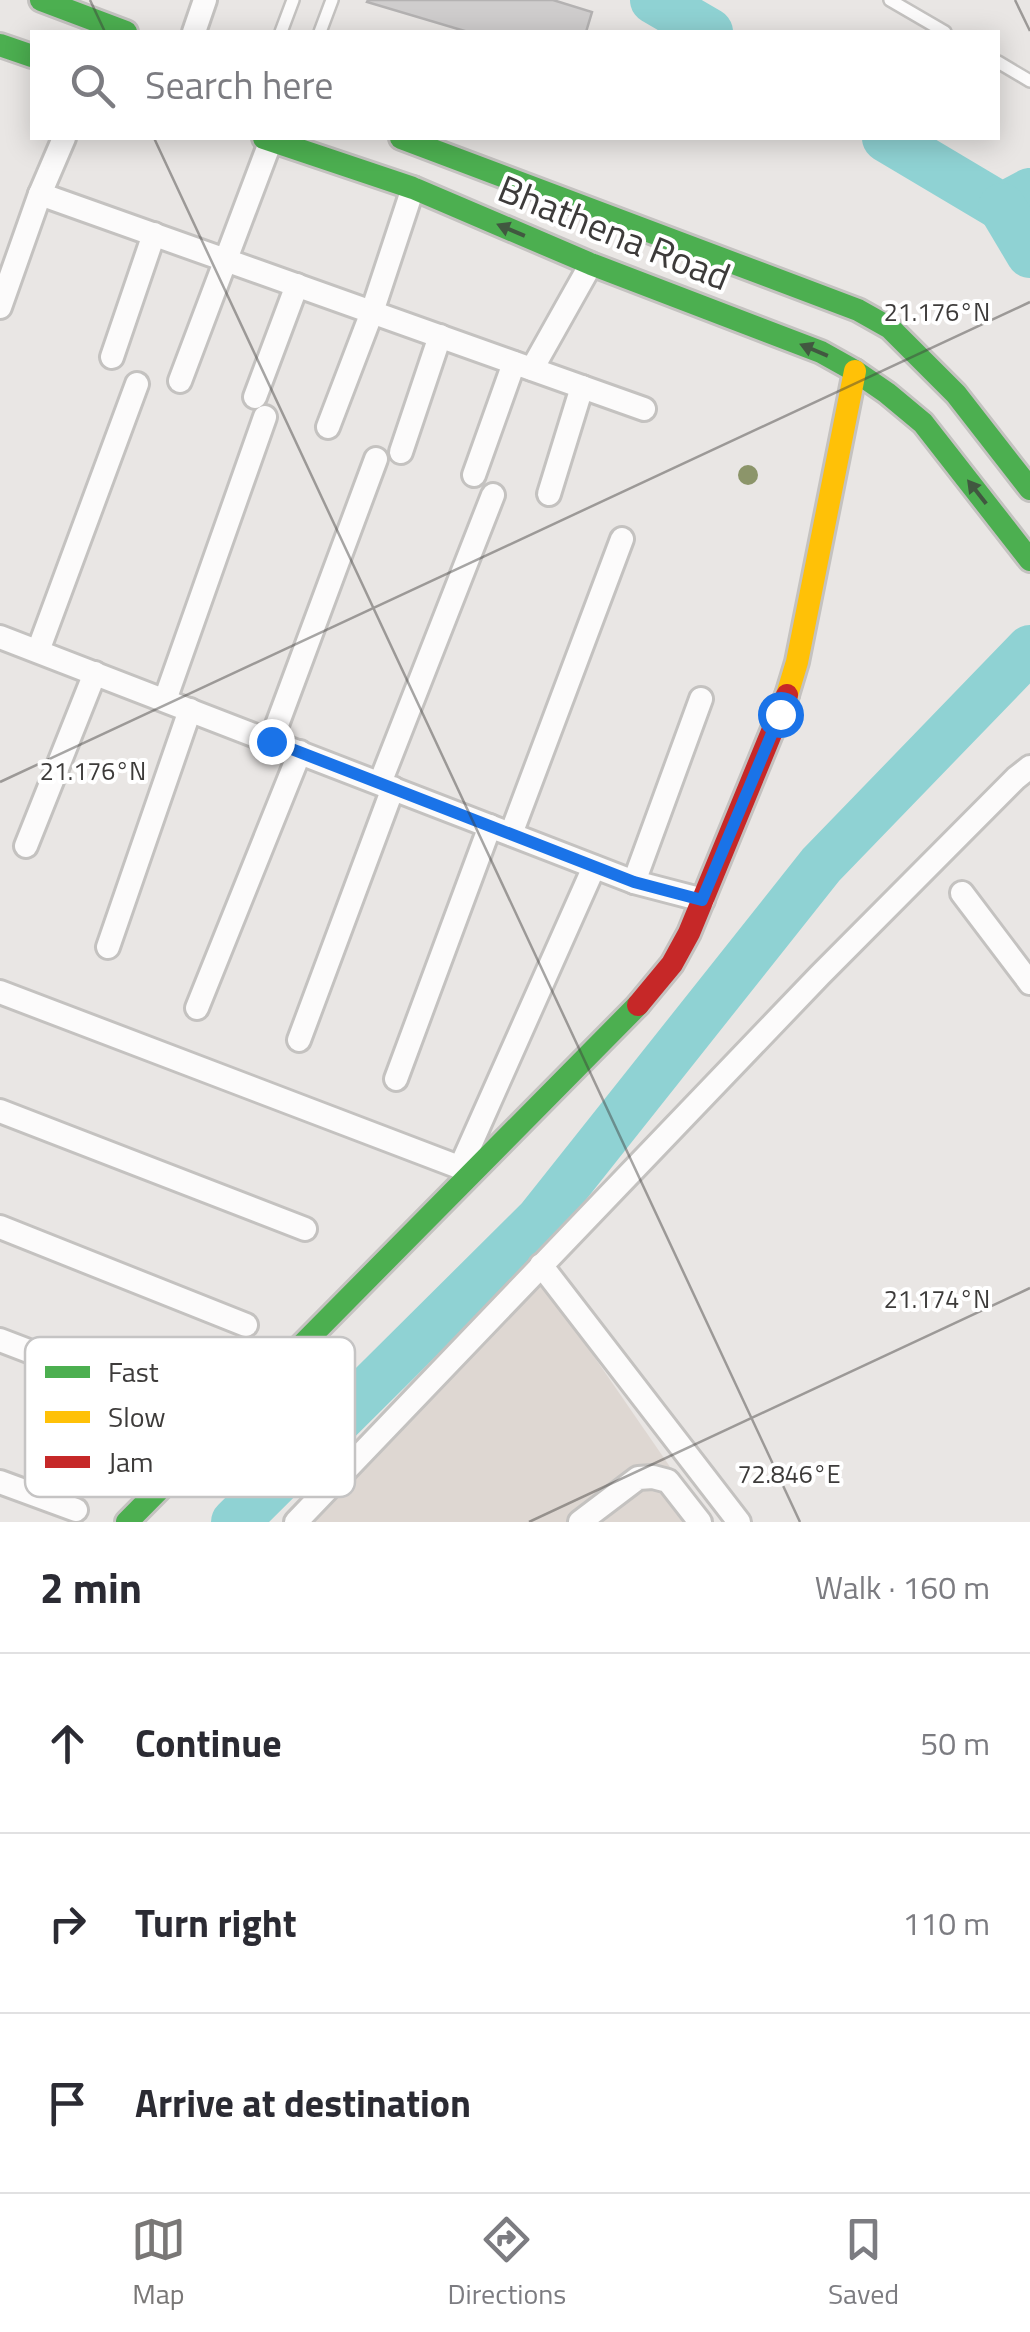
<!DOCTYPE html>
<meta charset="utf-8">
<style>
body{margin:0;font-family:"Titillium Web",sans-serif;background:#f7f7f7;color:#2b2b33}
.stop{position:absolute;width:30px;height:30px;margin:-22px;border:8px solid #1a73e8;border-radius:50%;background:#fff}
.stop.end{background:#1a73e8;border-color:#fff;box-shadow:0 2px 10px #0008}
.list{margin:0;padding:0;list-style:none}
h2{display:flex;justify-content:space-between;align-items:center;height:130px;margin:0;padding:0 40px;font-size:42px}
h2 small{font-size:32px;font-weight:400;color:#7c7c81}
.list li{display:grid;grid-template-columns:65px 1fr auto;gap:30px;align-items:center;box-sizing:border-box;height:180px;padding:0 40px;border-top:2px solid #e1e1e2}
.list b{display:block;font-size:38px;white-space:nowrap}
.list em{font-size:32px;font-style:normal;color:#7c7c81}
.icon{flex:none;width:55px;height:55px;fill:none;stroke:currentColor;stroke-width:2;stroke-linecap:round;stroke-linejoin:round}
.map{position:relative;flex:none;width:1030px;height:1522px;overflow:hidden}
.search{position:absolute;background:#fff;box-shadow:0 5px 25px #0003;left:30px;right:30px;top:30px;height:110px;display:flex;align-items:center;gap:25px;box-sizing:border-box;padding:0 35px;border-radius:0px;color:#7c7c81;font-size:38px}
.sheet{height:670px;background:#fff}
nav{display:flex;justify-content:space-around;align-items:center;box-sizing:border-box;height:140px;border-top:2px solid #e1e1e2;background:#fff;font-size:28px;color:#7c7c81}
nav a{display:grid;justify-items:center;gap:5px}
nav .on{color:#797776}
.map>svg:first-child{display:block}
.built{fill:#ded7d2}
.lines{fill:none;stroke-linecap:round;stroke-linejoin:round}
.river{stroke:#8fd2d3;stroke-width:48}
.building{fill:#cfcdcd;stroke:#b4b2b2;stroke-width:2.5}
.lane-casing{stroke:#c4c2c0;stroke-width:16}
.street-casing{stroke:#c4c2c0;stroke-width:28}
.fast-casing{stroke:#c4c2c0;stroke-width:28}
.slow-casing{stroke:#c4c2c0;stroke-width:28}
.jam-casing{stroke:#c4c2c0;stroke-width:28}
.lane{stroke:#fcfbfb;stroke-width:11}
.street{stroke:#fcfbfb;stroke-width:22}
.fast{stroke:#4caf50;stroke-width:22}
.slow{stroke:#ffc107;stroke-width:22}
.jam{stroke:#c62828;stroke-width:22}
.tree{fill:#8c956a}
.oneway{fill:#415840}
.route{stroke:#1a73e8;stroke-width:12}
.ticks{fill:none;stroke:#3d3b3a;stroke-width:2.5;stroke-opacity:0.45}
.labels{text-anchor:middle;stroke-width:8;stroke-linejoin:round;paint-order:stroke}
.street-label{font-size:38px;fill:#3d3b3a;stroke:#fff}
.key{fill:#fff;stroke:#c5c4c4;stroke-width:2.5}
.key-label{font-size:28px;fill:#3d3b3a}
.ticks-label{font-size:25px;text-anchor:middle;fill:#3d3b3a;stroke:#fff;stroke-width:8;stroke-linejoin:round;paint-order:stroke}
</style>
<div class="map">
<svg width="1030" height="1522" viewBox="0 0 1030 1522">
<rect width="100%" height="100%" fill="#e9e6e4"/>
<polygon class="built" points="540,1278 708,1522 307,1522"/>
<g class="lines">
<g class="river">
<polyline points="654,0 709,32"/>
<polyline points="886,138 1002,207 1030,192"/>
<polyline points="1002,207 1030,254"/>
<polyline points="235,1522 540,1219 821,865 1030,649"/>
</g>
</g>
<polygon class="building" points="368,0 553,0 592,12 586,32 468,32 367,2"/>
<g class="lines">
<defs>
<g id="lane">
<polyline points="890,0 945,32"/>
<polyline points="281,32 293,0"/>
<polyline points="320,32 332,0"/>
<polyline points="998,62 1030,81"/>
</g>
<g id="street">
<polyline points="194,32 205,0"/>
<polyline points="40,194 644,409"/>
<polyline points="0,307 40,194 64,138"/>
<polyline points="112,357 154,234"/>
<polyline points="532,369 591,264"/>
<polyline points="180,381 271,140"/>
<polyline points="255,397 297,285"/>
<polyline points="328,427 372,312 413,188"/>
<polyline points="401,452 440,336"/>
<polyline points="474,475 514,363"/>
<polyline points="549,494 582,387"/>
<polyline points="0,637 634,882 703,900"/>
<polyline points="38,651 137,384"/>
<polyline points="165,700 265,417"/>
<polyline points="271,741 376,459"/>
<polyline points="380,783 493,495"/>
<polyline points="511,834 622,539"/>
<polyline points="26,846 95,673"/>
<polyline points="634,882 701,699"/>
<polyline points="962,893 1030,983"/>
<polyline points="108,947 190,710"/>
<polyline points="0,992 472,1172"/>
<polyline points="197,1008 300,752"/>
<polyline points="299,1040 393,788"/>
<polyline points="396,1079 490,826"/>
<polyline points="0,1111 305,1229"/>
<polyline points="460,1168 594,867"/>
<polyline points="0,1227 246,1325"/>
<polyline points="541,1265 739,1522"/>
<polyline points="0,1340 180,1409"/>
<polyline points="0,1482 76,1510"/>
<polyline points="296,1522 820,975 1016,778 1030,767"/>
<polyline points="580,1522 638,1478 653,1477 668,1481 700,1522"/>
</g>
<g id="fast">
<polyline points="41,0 126,32"/>
<polyline points="0,45 32,56"/>
<polyline points="264,138 413,188 591,264 821,352 855,371 887,393 923,423 1030,560"/>
<polyline points="401,138 858,310 890,328 956,394 1030,489"/>
<polyline points="127,1522 638,1005"/>
</g>
<polyline id="slow" points="787,695 797,662 855,371"/>
<polyline id="jam" points="638,1005 672,964 689,933 787,695"/>
</defs>
<use href="#lane" class="lane-casing"/>
<use href="#street" class="street-casing"/>
<use href="#fast" class="fast-casing"/>
<use href="#slow" class="slow-casing"/>
<use href="#jam" class="jam-casing"/>
<use href="#lane" class="lane"/>
<use href="#street" class="street"/>
<use href="#fast" class="fast"/>
<use href="#slow" class="slow"/>
<use href="#jam" class="jam"/>
</g>
<circle class="tree" cx="748" cy="475" r="10"/>
<defs><path id="oneway-solid" d="M-6-.8H1V-3.2L6.5 0L1 3.2V.8H-6Z" transform="scale(2.5)"/></defs>
<g class="oneway">
<use href="#oneway-solid" transform="translate(511 230) rotate(-157)"/>
<use href="#oneway-solid" transform="translate(814 350) rotate(-157)"/>
<use href="#oneway-solid" transform="translate(977 492) rotate(-128)"/>
</g>
<g class="lines">
<polyline class="route" points="271,741 634,882 702,900 780,714"/>
</g>
<path class="ticks" d="M90 0 105 32M1015 0 1030 31M154 138 800 1522M0 782 1030 302M529 1522 1030 1288"/>
<g class="labels">
<g class="street-label">
<text transform="translate(614 233) rotate(22)" y="13">Bhathena Road</text>
</g>
</g>
<rect x="25" y="1337" width="330" height="160" rx="15" class="key"/>
<rect x="45" y="1366" width="45" height="12" fill="#4caf50"/>
<rect x="45" y="1411" width="45" height="12" fill="#ffc107"/>
<rect x="45" y="1456" width="45" height="12" fill="#c62828"/>
<g class="key-label">
<text x="108" y="1382">Fast</text>
<text x="108" y="1427">Slow</text>
<text x="108" y="1472">Jam</text>
</g>
<g class="ticks-label">
<text x="937" y="321">21.176°N</text>
<text x="93" y="780">21.176°N</text>
<text x="937" y="1308">21.174°N</text>
<text x="789" y="1483">72.846°E</text>
</g>
</svg>
<div class="stop" style="left:780px;top:714px"></div>
<div class="stop end" style="left:271px;top:741px"></div>
<div class="search"><svg class="icon" aria-label="search" viewBox="0 0 24 24"><circle cx="10" cy="10" r="6"/><path d="M15 15l6 6"/></svg>Search here</div>
</div>
<section class="sheet">
<h2>2 min<small>Walk · 160 m</small></h2>
<ul class="list">
<li><svg class="icon" aria-label="ahead" viewBox="0 0 24 24"><path d="M12 20V5M6 11l6-6 6 6"/></svg><div><b>Continue</b></div><em>50 m</em></li>
<li><svg class="icon" aria-label="right" viewBox="0 0 24 24"><path d="M7 20v-9h11M14 6l5 5-5 5"/></svg><div><b>Turn right</b></div><em>110 m</em></li>
<li><svg class="icon" aria-label="arrive" viewBox="0 0 24 24"><path d="M6 21V4h12l-3 4 3 4H6"/></svg><div><b>Arrive at destination</b></div></li>
</ul>
</section>
<nav>
<a class="on"><svg class="icon" aria-label="map" viewBox="0 0 24 24"><path d="M3 6l6-2 6 2 6-2v14l-6 2-6-2-6 2zM9 4v14M15 6v14"/></svg>Map</a>
<a><svg class="icon" aria-label="directions" viewBox="0 0 24 24"><path d="M12 3l9 9-9 9-9-9zM9 14v-3h6M13 9l2 2-2 2"/></svg>Directions</a>
<a><svg class="icon" aria-label="saved" viewBox="0 0 24 24"><path d="M7 4h10v16l-5-4-5 4z"/></svg>Saved</a>
</nav>
